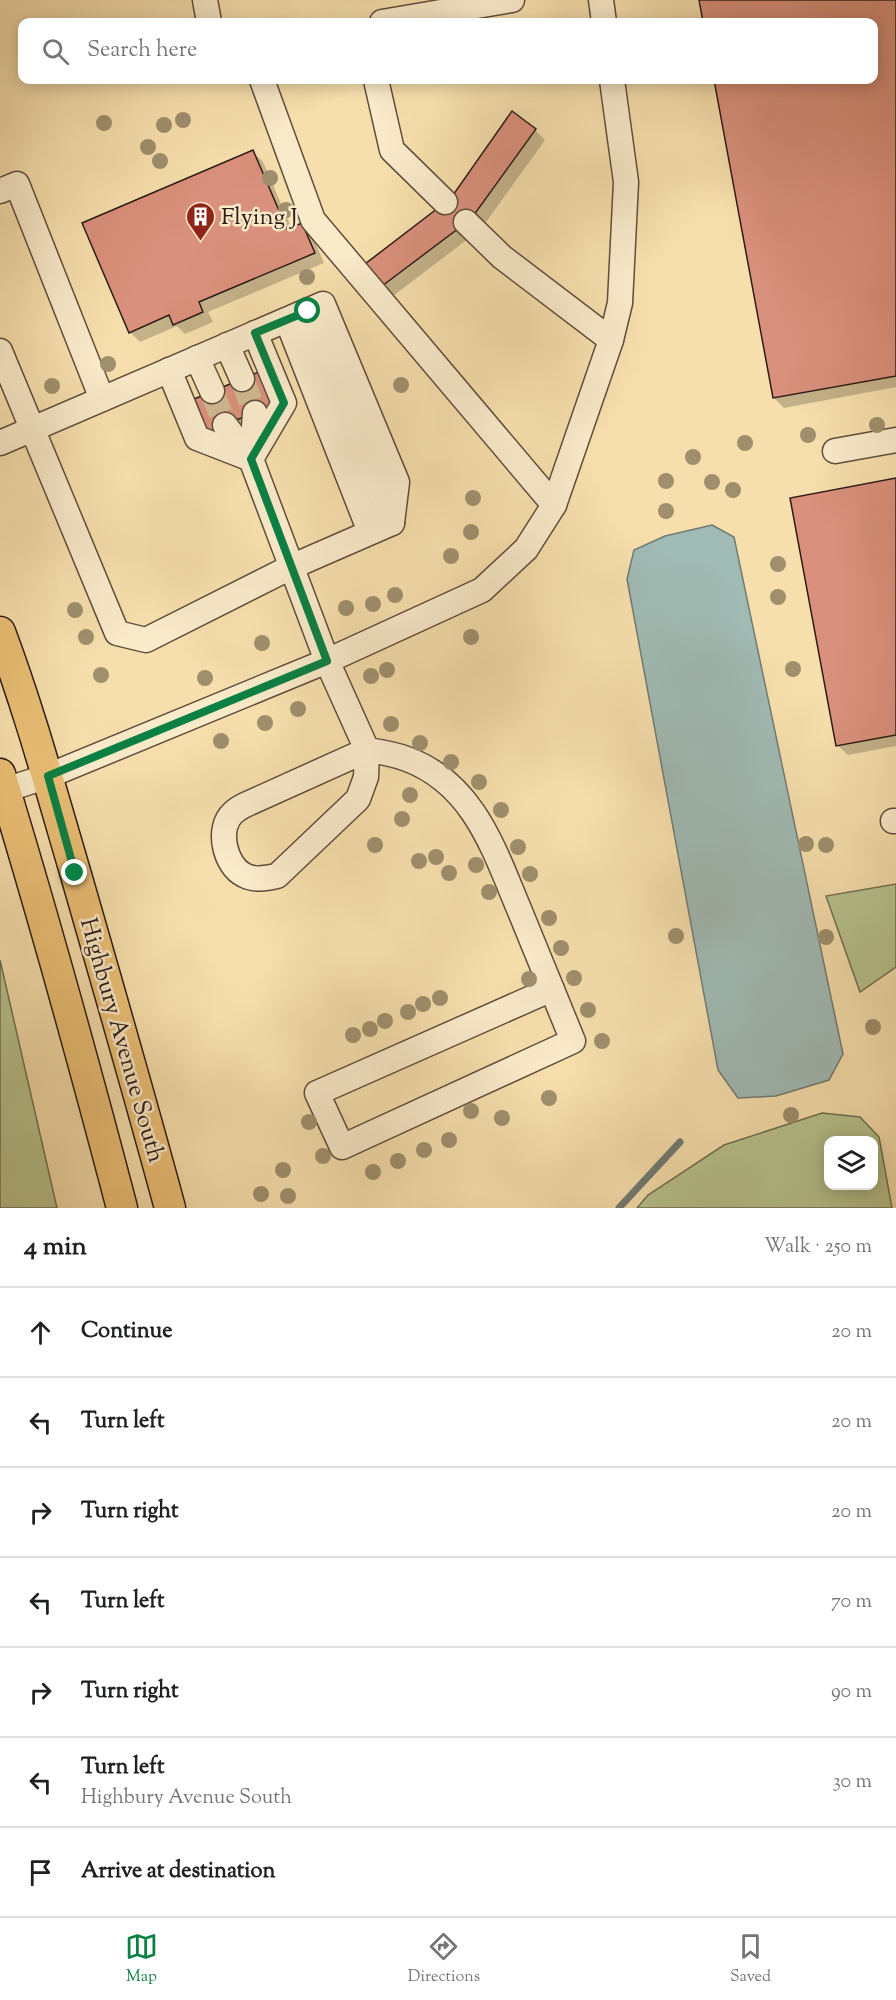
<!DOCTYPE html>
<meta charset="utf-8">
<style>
body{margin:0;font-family:"Sorts Mill Goudy",serif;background:#f6f6f6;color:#202124}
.controls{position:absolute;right:18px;bottom:18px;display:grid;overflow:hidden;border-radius:12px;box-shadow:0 3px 15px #0003}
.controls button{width:54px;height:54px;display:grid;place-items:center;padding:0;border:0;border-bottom:2px solid #e0e0e0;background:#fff;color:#202124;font:30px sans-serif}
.stop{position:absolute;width:18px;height:18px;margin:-14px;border:4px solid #0b8043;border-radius:50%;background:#fff}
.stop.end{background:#0b8043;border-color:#fff;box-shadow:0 2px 6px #0008}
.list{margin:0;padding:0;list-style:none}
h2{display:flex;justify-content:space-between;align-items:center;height:78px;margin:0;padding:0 24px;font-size:26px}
h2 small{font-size:20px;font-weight:400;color:#757577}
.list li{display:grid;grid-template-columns:39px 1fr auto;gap:18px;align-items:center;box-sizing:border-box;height:90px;padding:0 24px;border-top:2px solid #e0e0e0}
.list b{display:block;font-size:22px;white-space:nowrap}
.list p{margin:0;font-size:20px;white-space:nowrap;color:#757577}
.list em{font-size:20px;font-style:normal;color:#757577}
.icon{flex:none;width:33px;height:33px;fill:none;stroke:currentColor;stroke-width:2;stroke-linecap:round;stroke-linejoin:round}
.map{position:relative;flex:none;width:896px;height:1208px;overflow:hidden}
.search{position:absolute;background:#fff;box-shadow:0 3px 15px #0003;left:18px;right:18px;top:18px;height:66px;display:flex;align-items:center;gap:15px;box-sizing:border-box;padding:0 21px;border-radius:12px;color:#757577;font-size:22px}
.sheet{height:708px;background:#fff}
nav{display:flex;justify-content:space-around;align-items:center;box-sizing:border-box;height:84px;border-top:2px solid #e0e0e0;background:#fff;font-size:16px;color:#757577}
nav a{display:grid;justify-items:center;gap:3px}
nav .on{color:#0b8043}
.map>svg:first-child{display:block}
.green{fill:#b7c38e;stroke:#727052;stroke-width:1.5;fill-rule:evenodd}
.water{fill:#a0bab4;stroke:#727b74;stroke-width:1.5}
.shadow{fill:#0003}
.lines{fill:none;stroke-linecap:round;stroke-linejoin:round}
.stream{stroke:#727b74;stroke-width:7}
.building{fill:#d9907c;stroke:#2e1c15;stroke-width:1.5}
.minor-tunnel{stroke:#ceb88f;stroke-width:24;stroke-dasharray:24 12;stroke-linecap:butt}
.minor-casing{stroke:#604d3b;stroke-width:27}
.major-casing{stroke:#2e1c15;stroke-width:33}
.minor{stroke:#f9eaca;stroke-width:24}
.major{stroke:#ebc076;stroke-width:30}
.tree{fill:#9f8f6d}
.route{stroke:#0b8043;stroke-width:8}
.labels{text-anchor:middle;stroke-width:5;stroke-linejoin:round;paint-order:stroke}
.poi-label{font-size:24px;fill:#2e1c15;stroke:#f9eaca;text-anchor:start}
.street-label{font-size:24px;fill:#2e1c15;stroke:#f9eaca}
</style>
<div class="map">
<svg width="896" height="1208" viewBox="0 0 896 1208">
<rect width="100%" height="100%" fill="#f6dfad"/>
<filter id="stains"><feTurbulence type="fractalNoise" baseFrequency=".00333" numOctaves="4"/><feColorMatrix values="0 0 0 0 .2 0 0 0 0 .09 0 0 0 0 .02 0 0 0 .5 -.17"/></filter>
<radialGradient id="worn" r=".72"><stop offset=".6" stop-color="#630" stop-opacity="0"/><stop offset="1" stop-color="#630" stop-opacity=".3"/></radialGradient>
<g class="green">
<polygon points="896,884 896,967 860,992 826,896"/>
<polygon points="0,960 57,1208 0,1208"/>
<path d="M822 1113 860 1117 879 1137 892 1208H637L648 1195 724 1145ZM874 1140V1186H828V1140Z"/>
</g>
<polygon class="water" points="712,525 734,537 843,1054 829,1080 776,1096 738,1098 718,1070 627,579 634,550 665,536"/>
<g class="shadow">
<polygon points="700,0 896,0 896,387 784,408 774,398 715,80 874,80 874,22 704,22"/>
<polygon points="535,130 545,140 481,229 393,296 367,264 452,199"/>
<polygon points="253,152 263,162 292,229 302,225 312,235 324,263 208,312 213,322 185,334 177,326 140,342 130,332"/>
<polygon points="188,403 282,405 204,437"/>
<polygon points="896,480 896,746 848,755 837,745"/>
</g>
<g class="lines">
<polyline class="stream" points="619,1208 680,1142"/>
</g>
<g class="building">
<polygon points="699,0 896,0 896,376 773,398 714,80 874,80 874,22 703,22"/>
<polygon points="512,111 536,129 471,219 382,286 365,264 451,198"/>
<polygon points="253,150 287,229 302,223 315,253 199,302 203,312 173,325 169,315 129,333 82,223"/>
<polygon points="266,369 280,402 200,435 187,402"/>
<polygon points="896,478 896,735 836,746 790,498"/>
</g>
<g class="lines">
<g class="minor-tunnel">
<polyline points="242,379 255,413"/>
<polyline points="212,391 225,425"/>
</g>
<defs>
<g id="minor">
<polyline points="205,0 209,22"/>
<polyline points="601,0 604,22"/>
<polyline points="382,22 512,0"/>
<polyline points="262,80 313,220 554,505"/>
<polyline points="376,80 392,150 445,202"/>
<polyline points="0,191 17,184 102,399"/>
<polyline points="466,222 502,257 611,340"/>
<polyline points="308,311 391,521"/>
<polyline points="287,320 370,532"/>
<polyline points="227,345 242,379"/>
<polyline points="0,351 117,633 146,640 291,567 392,523"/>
<polyline points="197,358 212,391"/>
<polyline points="169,370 197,438 251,459"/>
<path d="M225 425 251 459 327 661 367 750C381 752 394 754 407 759 474 784 494 850 519 909 537 953 555 997 573 1041L342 1147 317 1093 552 989"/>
<polyline points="0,443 323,304 397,482 392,523"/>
<polyline points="835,451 896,440"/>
<polyline points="252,453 255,413"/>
<polyline points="251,459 284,403 255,333"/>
<path d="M367 750 366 777 358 799 277 876C266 878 255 881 244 875 225 866 216 828 233 813 236 810 241 807 245 805Z"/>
<polyline points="5,790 48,776 327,661 482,590 526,549 554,505 611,340 620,303 626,182 612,80"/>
<polyline points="893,821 896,821"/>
</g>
<g id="major">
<path d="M0 632C30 712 52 794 76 875 108 986 140 1097 170 1208"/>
<path d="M0 774C44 918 84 1063 122 1208"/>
</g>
</defs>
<use href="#minor" class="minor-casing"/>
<use href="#major" class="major-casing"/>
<use href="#minor" class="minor"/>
<use href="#major" class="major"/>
</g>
<g class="tree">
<circle cx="183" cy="120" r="8"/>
<circle cx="104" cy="123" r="8"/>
<circle cx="164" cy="125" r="8"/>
<circle cx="148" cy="147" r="8"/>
<circle cx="160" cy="161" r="8"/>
<circle cx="270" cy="178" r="8"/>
<circle cx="286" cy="210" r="8"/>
<circle cx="307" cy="277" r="8"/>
<circle cx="108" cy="364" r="8"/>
<circle cx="401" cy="385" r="8"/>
<circle cx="52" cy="386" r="8"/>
<circle cx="877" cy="425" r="8"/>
<circle cx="808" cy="435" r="8"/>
<circle cx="745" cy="443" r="8"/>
<circle cx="693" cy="457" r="8"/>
<circle cx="666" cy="481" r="8"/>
<circle cx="712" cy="482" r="8"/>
<circle cx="733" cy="490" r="8"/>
<circle cx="473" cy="498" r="8"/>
<circle cx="666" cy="511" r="8"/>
<circle cx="471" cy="532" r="8"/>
<circle cx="451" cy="556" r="8"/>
<circle cx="778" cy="564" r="8"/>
<circle cx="395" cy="595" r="8"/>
<circle cx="778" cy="597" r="8"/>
<circle cx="373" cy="604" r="8"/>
<circle cx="346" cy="608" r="8"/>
<circle cx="75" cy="610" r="8"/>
<circle cx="86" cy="637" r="8"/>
<circle cx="471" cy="637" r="8"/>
<circle cx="262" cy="643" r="8"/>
<circle cx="793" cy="669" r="8"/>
<circle cx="387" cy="670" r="8"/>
<circle cx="101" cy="675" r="8"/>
<circle cx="371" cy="676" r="8"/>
<circle cx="205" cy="678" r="8"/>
<circle cx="298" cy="709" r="8"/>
<circle cx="265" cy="723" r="8"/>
<circle cx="391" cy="724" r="8"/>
<circle cx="221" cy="741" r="8"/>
<circle cx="420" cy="743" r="8"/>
<circle cx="451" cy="762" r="8"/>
<circle cx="479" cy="782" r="8"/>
<circle cx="410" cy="795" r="8"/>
<circle cx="501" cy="810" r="8"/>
<circle cx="402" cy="819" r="8"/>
<circle cx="806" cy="844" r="8"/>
<circle cx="375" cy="845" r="8"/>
<circle cx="826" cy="845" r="8"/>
<circle cx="518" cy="847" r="8"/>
<circle cx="436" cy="857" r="8"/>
<circle cx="419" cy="861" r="8"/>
<circle cx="476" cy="865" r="8"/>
<circle cx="449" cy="873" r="8"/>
<circle cx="530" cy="874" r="8"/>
<circle cx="489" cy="892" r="8"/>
<circle cx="549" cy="918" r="8"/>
<circle cx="676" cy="936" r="8"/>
<circle cx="826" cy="937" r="8"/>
<circle cx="561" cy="948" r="8"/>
<circle cx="574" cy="978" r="8"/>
<circle cx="529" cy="979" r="8"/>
<circle cx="440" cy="998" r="8"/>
<circle cx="423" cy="1004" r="8"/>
<circle cx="588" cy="1010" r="8"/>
<circle cx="408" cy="1012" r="8"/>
<circle cx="385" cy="1021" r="8"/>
<circle cx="873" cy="1027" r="8"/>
<circle cx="370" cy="1029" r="8"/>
<circle cx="353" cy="1035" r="8"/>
<circle cx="602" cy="1041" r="8"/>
<circle cx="549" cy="1098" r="8"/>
<circle cx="471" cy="1111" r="8"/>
<circle cx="791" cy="1115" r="8"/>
<circle cx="502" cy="1118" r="8"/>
<circle cx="309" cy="1122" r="8"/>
<circle cx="449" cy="1140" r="8"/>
<circle cx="424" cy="1150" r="8"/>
<circle cx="323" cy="1156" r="8"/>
<circle cx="398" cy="1161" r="8"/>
<circle cx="283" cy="1170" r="8"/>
<circle cx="373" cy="1172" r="8"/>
<circle cx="261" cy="1194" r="8"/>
<circle cx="288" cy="1196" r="8"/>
</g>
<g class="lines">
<polyline class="route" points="75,873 48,776 327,661 251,459 284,403 255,333 308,311"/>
</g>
<defs>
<symbol id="building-pin" viewBox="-11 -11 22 30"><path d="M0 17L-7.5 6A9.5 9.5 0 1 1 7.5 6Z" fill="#8f2418" stroke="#f9eaca"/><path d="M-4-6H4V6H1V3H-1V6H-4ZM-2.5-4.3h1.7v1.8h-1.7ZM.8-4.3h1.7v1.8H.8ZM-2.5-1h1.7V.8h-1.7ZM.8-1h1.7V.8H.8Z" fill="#fff"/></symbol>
</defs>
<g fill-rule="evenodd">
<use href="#building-pin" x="184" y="200" width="33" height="45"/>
</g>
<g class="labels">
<g class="poi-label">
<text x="221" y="224">Flying J</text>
</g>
<g class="street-label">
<text transform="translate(123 1040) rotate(74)" y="8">Highbury Avenue South</text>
</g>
</g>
<rect width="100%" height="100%" filter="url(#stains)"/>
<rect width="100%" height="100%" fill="url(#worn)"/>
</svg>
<div class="controls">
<button><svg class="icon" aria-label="layers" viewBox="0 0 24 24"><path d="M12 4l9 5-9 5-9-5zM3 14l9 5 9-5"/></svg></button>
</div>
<div class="stop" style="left:308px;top:311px"></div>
<div class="stop end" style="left:75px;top:873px"></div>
<div class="search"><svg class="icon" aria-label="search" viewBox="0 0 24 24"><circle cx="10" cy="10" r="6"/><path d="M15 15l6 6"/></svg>Search here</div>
</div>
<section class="sheet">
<h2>4 min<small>Walk · 250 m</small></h2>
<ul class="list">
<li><svg class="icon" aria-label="ahead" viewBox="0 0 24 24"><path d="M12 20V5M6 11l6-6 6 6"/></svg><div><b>Continue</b></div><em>20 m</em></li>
<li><svg class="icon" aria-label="left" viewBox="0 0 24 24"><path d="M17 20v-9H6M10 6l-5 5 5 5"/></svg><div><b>Turn left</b></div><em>20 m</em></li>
<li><svg class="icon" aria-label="right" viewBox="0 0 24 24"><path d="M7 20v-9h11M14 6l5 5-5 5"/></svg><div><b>Turn right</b></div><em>20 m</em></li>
<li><svg class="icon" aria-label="left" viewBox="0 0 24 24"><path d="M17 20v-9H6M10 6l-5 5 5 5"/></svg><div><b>Turn left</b></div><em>70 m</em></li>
<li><svg class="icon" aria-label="right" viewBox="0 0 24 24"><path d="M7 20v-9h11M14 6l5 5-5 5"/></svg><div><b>Turn right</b></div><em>90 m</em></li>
<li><svg class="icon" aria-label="left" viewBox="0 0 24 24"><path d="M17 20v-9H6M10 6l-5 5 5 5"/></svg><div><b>Turn left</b><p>Highbury Avenue South</p></div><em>30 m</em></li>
<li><svg class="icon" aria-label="arrive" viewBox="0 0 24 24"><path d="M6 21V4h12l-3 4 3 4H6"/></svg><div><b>Arrive at destination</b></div></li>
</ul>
</section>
<nav>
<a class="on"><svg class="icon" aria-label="map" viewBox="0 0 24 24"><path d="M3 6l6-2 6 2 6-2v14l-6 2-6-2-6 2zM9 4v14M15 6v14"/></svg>Map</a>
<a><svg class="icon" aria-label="directions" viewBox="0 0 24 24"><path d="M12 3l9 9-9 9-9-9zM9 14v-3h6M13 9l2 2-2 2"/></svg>Directions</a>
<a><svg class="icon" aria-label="saved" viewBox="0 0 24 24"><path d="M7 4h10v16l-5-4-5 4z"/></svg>Saved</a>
</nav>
